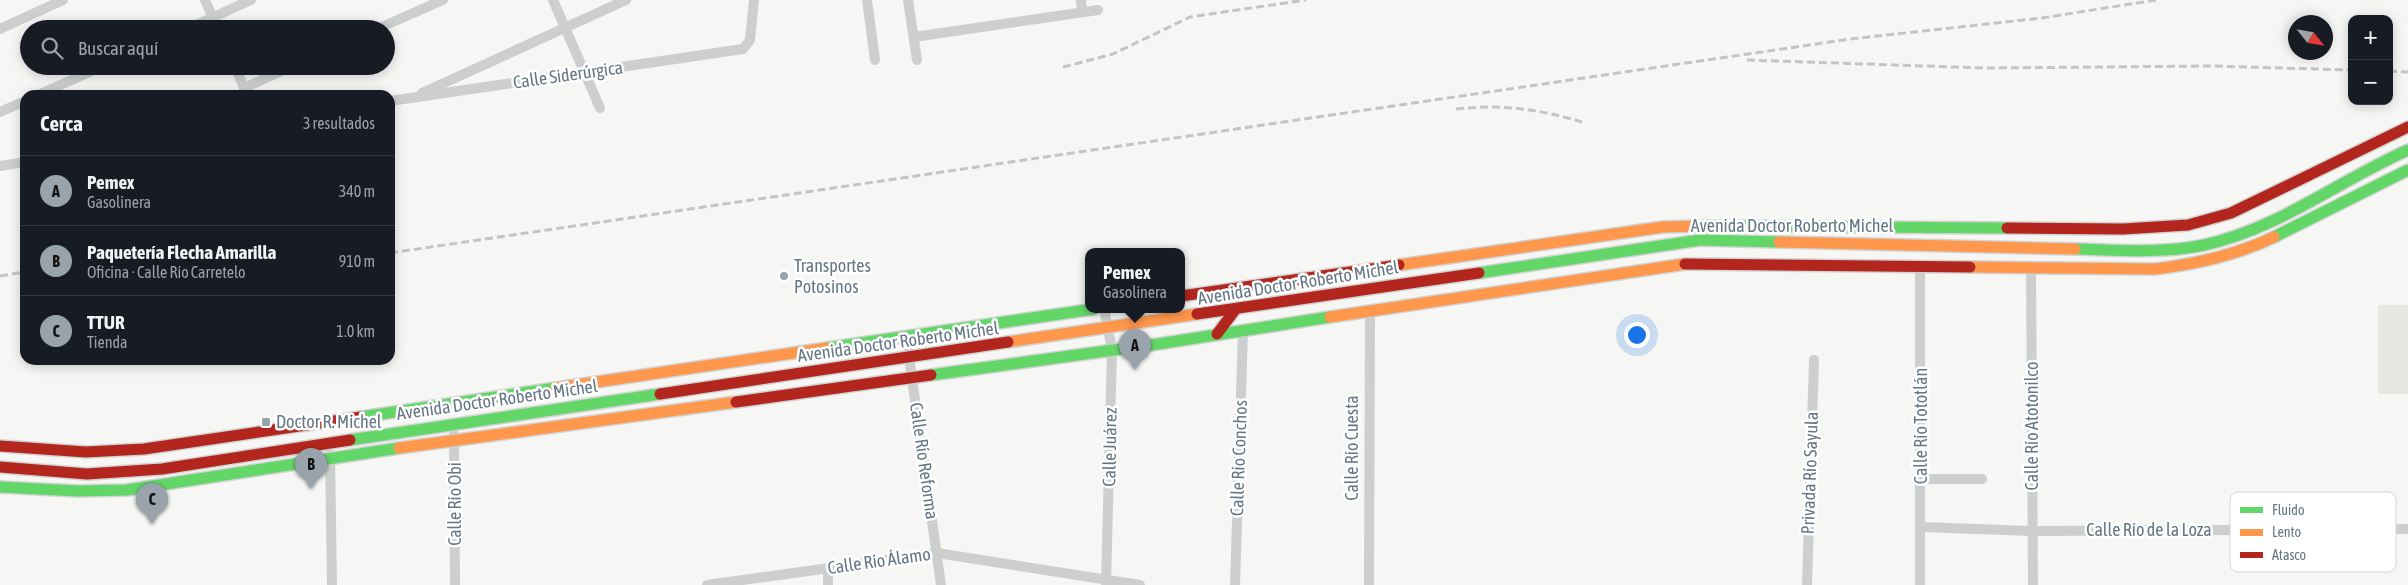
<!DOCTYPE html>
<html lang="es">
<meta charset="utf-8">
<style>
body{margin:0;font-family:"Asap Condensed",sans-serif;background:#242831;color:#f1f3f6}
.controls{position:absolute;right:15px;top:15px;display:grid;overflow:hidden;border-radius:10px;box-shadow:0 2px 12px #0003}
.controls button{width:45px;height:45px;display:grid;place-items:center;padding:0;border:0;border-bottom:1px solid #363941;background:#171b24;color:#f1f3f6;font:25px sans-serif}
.compass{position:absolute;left:2288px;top:15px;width:45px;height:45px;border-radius:50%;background:#171b24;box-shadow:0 2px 12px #0003;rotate:121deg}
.you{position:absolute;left:1636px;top:334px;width:18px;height:18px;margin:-12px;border:4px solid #fff;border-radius:50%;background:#1a73e8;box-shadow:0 0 0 8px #1a73e833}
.badge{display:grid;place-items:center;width:32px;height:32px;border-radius:50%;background:#98a3ac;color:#111;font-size:16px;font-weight:700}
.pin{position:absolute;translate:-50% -41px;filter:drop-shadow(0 1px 2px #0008)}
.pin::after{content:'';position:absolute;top:26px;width:18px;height:15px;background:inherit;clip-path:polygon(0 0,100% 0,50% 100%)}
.popup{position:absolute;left:1085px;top:248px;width:100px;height:65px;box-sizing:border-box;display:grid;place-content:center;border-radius:10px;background:#171b24;filter:drop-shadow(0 1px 4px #0005);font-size:16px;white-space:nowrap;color:#9ea1a6}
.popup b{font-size:19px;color:#f1f3f6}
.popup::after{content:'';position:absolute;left:50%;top:100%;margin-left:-10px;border:10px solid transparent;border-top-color:#171b24}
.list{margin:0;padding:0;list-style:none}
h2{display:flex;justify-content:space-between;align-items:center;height:65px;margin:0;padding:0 20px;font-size:21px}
h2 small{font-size:16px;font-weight:400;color:#9ea1a6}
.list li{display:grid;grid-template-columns:32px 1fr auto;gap:15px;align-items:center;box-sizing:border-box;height:70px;padding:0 20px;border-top:1px solid #363941}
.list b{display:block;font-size:19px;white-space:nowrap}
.list p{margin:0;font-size:16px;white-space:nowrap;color:#9ea1a6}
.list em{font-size:16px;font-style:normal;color:#9ea1a6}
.icon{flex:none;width:28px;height:28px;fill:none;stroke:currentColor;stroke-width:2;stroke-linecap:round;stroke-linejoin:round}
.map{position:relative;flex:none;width:2408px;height:585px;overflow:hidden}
.search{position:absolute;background:#171b24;box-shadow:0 2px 12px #0003;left:20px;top:20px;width:375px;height:55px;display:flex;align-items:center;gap:12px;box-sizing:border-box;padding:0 18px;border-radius:28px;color:#9ea1a6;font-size:19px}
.panel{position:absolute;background:#171b24;box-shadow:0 2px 12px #0003;left:20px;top:90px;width:375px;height:275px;border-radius:15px}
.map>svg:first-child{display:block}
.green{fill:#e6e9e2}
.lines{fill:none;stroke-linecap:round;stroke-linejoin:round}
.fast-casing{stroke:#d2d4d4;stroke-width:14}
.slow-casing{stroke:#d2d4d4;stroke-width:14}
.jam-casing{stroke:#d2d4d4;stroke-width:14}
.street{stroke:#cdcfcf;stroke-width:10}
.fast{stroke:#63d668;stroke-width:11}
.slow{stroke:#ff974d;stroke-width:11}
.jam{stroke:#b3261e;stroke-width:11}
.rail{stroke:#c3c5c5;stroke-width:3;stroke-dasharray:8 4;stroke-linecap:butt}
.poi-dot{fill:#98a3ac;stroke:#fff;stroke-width:2}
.labels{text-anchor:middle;stroke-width:5;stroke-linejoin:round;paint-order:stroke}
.street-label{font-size:18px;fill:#657685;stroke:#fff}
.poi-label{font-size:18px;fill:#657685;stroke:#fff;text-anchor:start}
.key{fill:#fff;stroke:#d1d6da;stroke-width:1}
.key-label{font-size:14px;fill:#657685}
</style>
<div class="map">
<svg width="2408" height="585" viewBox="0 0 2408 585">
<rect width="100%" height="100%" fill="#f6f6f4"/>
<rect class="green" x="2378" y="305" width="30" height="89"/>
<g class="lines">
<defs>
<g id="fast">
<polyline points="1701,226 2007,228"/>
<polyline points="2274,237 2408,170"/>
<path d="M2075 249C2118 250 2162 254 2204 245 2278 229 2340 180 2408 150"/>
<polyline points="1479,273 1700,240 1779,242"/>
<polyline points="827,348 1094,309"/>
<polyline points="931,375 1158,344 1330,317"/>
<polyline points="361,417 556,388"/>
<polyline points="350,440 660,394"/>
<polyline points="0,487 78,491 127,490 399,448"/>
</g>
<g id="slow">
<polyline points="1779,242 2075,249"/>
<polyline points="1399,265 1663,227 1701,226"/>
<path d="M1970 267 2155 269C2196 264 2237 255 2274 237"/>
<polyline points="1330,317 1685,264"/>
<polyline points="1008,342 1197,314"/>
<polyline points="556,388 827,348"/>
<polyline points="399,448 736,402"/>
</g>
<g id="jam">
<polyline points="2007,228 2123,229 2188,225 2231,213 2408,127"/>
<polyline points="1685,264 1970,267"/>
<polyline points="1181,296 1399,265"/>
<polyline points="1197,314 1479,273"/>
<polyline points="1217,334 1235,310"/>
<polyline points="660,394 1008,342"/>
<polyline points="736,402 931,375"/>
<polyline points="0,446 86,452 144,449 361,417"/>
<polyline points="0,467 87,474 162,469 350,440"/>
</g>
</defs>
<use href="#fast" class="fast-casing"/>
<use href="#slow" class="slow-casing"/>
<use href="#jam" class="jam-casing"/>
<g class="street">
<polyline points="205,0 218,29"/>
<polyline points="553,0 600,108"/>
<polyline points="867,0 875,60"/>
<polyline points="908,0 917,60"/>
<polyline points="1081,0 1082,12"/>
<polyline points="0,29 63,0"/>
<polyline points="187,29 251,0"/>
<polyline points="377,29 443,0"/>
<polyline points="914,37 1098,10"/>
<polyline points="235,66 247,95"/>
<polyline points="244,88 292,66"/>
<polyline points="422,93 626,0"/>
<polyline points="38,95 103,66"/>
<polyline points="390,101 743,49 750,40 754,0"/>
<polyline points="0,112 25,101"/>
<polyline points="0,166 25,162"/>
<polyline points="1920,266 1920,585"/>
<polyline points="2031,267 2033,585"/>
<polyline points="1104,309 1112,350 1106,584"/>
<polyline points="906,336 941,585"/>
<polyline points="454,435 455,585"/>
<polyline points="330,454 332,585"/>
<polyline points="1921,479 1982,479"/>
<polyline points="1921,527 2032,531 2408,529"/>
<polyline points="828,568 828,585"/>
<polyline points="707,585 937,553 1140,585"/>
<polyline points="1235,585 1243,330"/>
<polyline points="1369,585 1370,311"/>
<polyline points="1807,585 1814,360"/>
</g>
<use href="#fast" class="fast"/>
<use href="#slow" class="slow"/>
<use href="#jam" class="jam"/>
<g class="rail">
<polyline points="1747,60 1984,68 2211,66 2352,70"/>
<polyline points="1063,67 1113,54 1190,17 1306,0"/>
<polyline points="2389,71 2408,72"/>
<path d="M1456 109C1503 104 1538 109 1582 122"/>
<polyline points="390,253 1850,39 2042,18 2156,0"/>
<polyline points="0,276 25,272"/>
</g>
</g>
<g class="poi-dot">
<circle cx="784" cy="276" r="5"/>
<rect x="261" y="417" width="10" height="10" rx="2.5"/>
</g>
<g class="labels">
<g class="street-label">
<text transform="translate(568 75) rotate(-8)" y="6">Calle Siderúrgica</text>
<text x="1792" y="232">Avenida Doctor Roberto Michel</text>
<text transform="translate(1298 283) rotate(-9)" y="6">Avenida Doctor Roberto Michel</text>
<text transform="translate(898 342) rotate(-8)" y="6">Avenida Doctor Roberto Michel</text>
<text transform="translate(497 400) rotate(-8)" y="6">Avenida Doctor Roberto Michel</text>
<text transform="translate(1921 426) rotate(-90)" y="6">Calle Río Tototlán</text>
<text transform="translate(2032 426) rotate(-90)" y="6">Calle Río Atotonilco</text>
<text transform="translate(1110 447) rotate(-89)" y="6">Calle Juárez</text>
<text transform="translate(1352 448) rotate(-90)" y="6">Calle Río Cuesta</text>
<text transform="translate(1239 458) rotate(-88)" y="6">Calle Río Conchos</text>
<text transform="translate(924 461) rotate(82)" y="6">Calle Río Reforma</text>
<text transform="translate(1810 473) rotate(-88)" y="6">Privada Río Sayula</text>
<text transform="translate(455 504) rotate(-90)" y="6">Calle Río Obi</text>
<text x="2149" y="536">Calle Río de la Loza</text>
<text transform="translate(879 561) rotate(-8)" y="6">Calle Río Álamo</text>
</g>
<g class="poi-label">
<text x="794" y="272">Transportes<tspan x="794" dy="21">Potosinos</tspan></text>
<text x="276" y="428">Doctor R. Michel</text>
</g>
</g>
<rect x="2230" y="492" width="166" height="80" rx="8" class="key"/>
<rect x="2240" y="507" width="23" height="6" fill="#63d668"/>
<rect x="2240" y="529" width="23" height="7" fill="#ff974d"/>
<rect x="2240" y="552" width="23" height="6" fill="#b3261e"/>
<g class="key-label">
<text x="2272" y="515">Fluido</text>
<text x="2272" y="537">Lento</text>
<text x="2272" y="560">Atasco</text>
</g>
</svg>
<div class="controls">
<button>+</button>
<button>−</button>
</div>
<svg class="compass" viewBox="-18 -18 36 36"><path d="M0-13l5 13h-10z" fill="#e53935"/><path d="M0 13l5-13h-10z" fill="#9ea1a6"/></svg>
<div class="you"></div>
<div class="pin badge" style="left:1135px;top:370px">A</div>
<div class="popup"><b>Pemex</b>Gasolinera</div>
<div class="pin badge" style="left:311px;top:489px">B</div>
<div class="pin badge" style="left:152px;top:524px">C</div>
<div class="search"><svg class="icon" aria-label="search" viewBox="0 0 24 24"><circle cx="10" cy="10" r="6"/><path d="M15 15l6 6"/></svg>Buscar aquí</div>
<section class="panel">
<h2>Cerca<small>3 resultados</small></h2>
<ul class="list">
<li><span class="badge">A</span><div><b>Pemex</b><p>Gasolinera</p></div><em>340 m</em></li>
<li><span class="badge">B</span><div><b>Paquetería Flecha Amarilla</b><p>Oficina · Calle Río Carretelo</p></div><em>910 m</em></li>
<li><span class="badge">C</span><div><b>TTUR</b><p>Tienda</p></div><em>1.0 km</em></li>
</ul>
</section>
</div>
